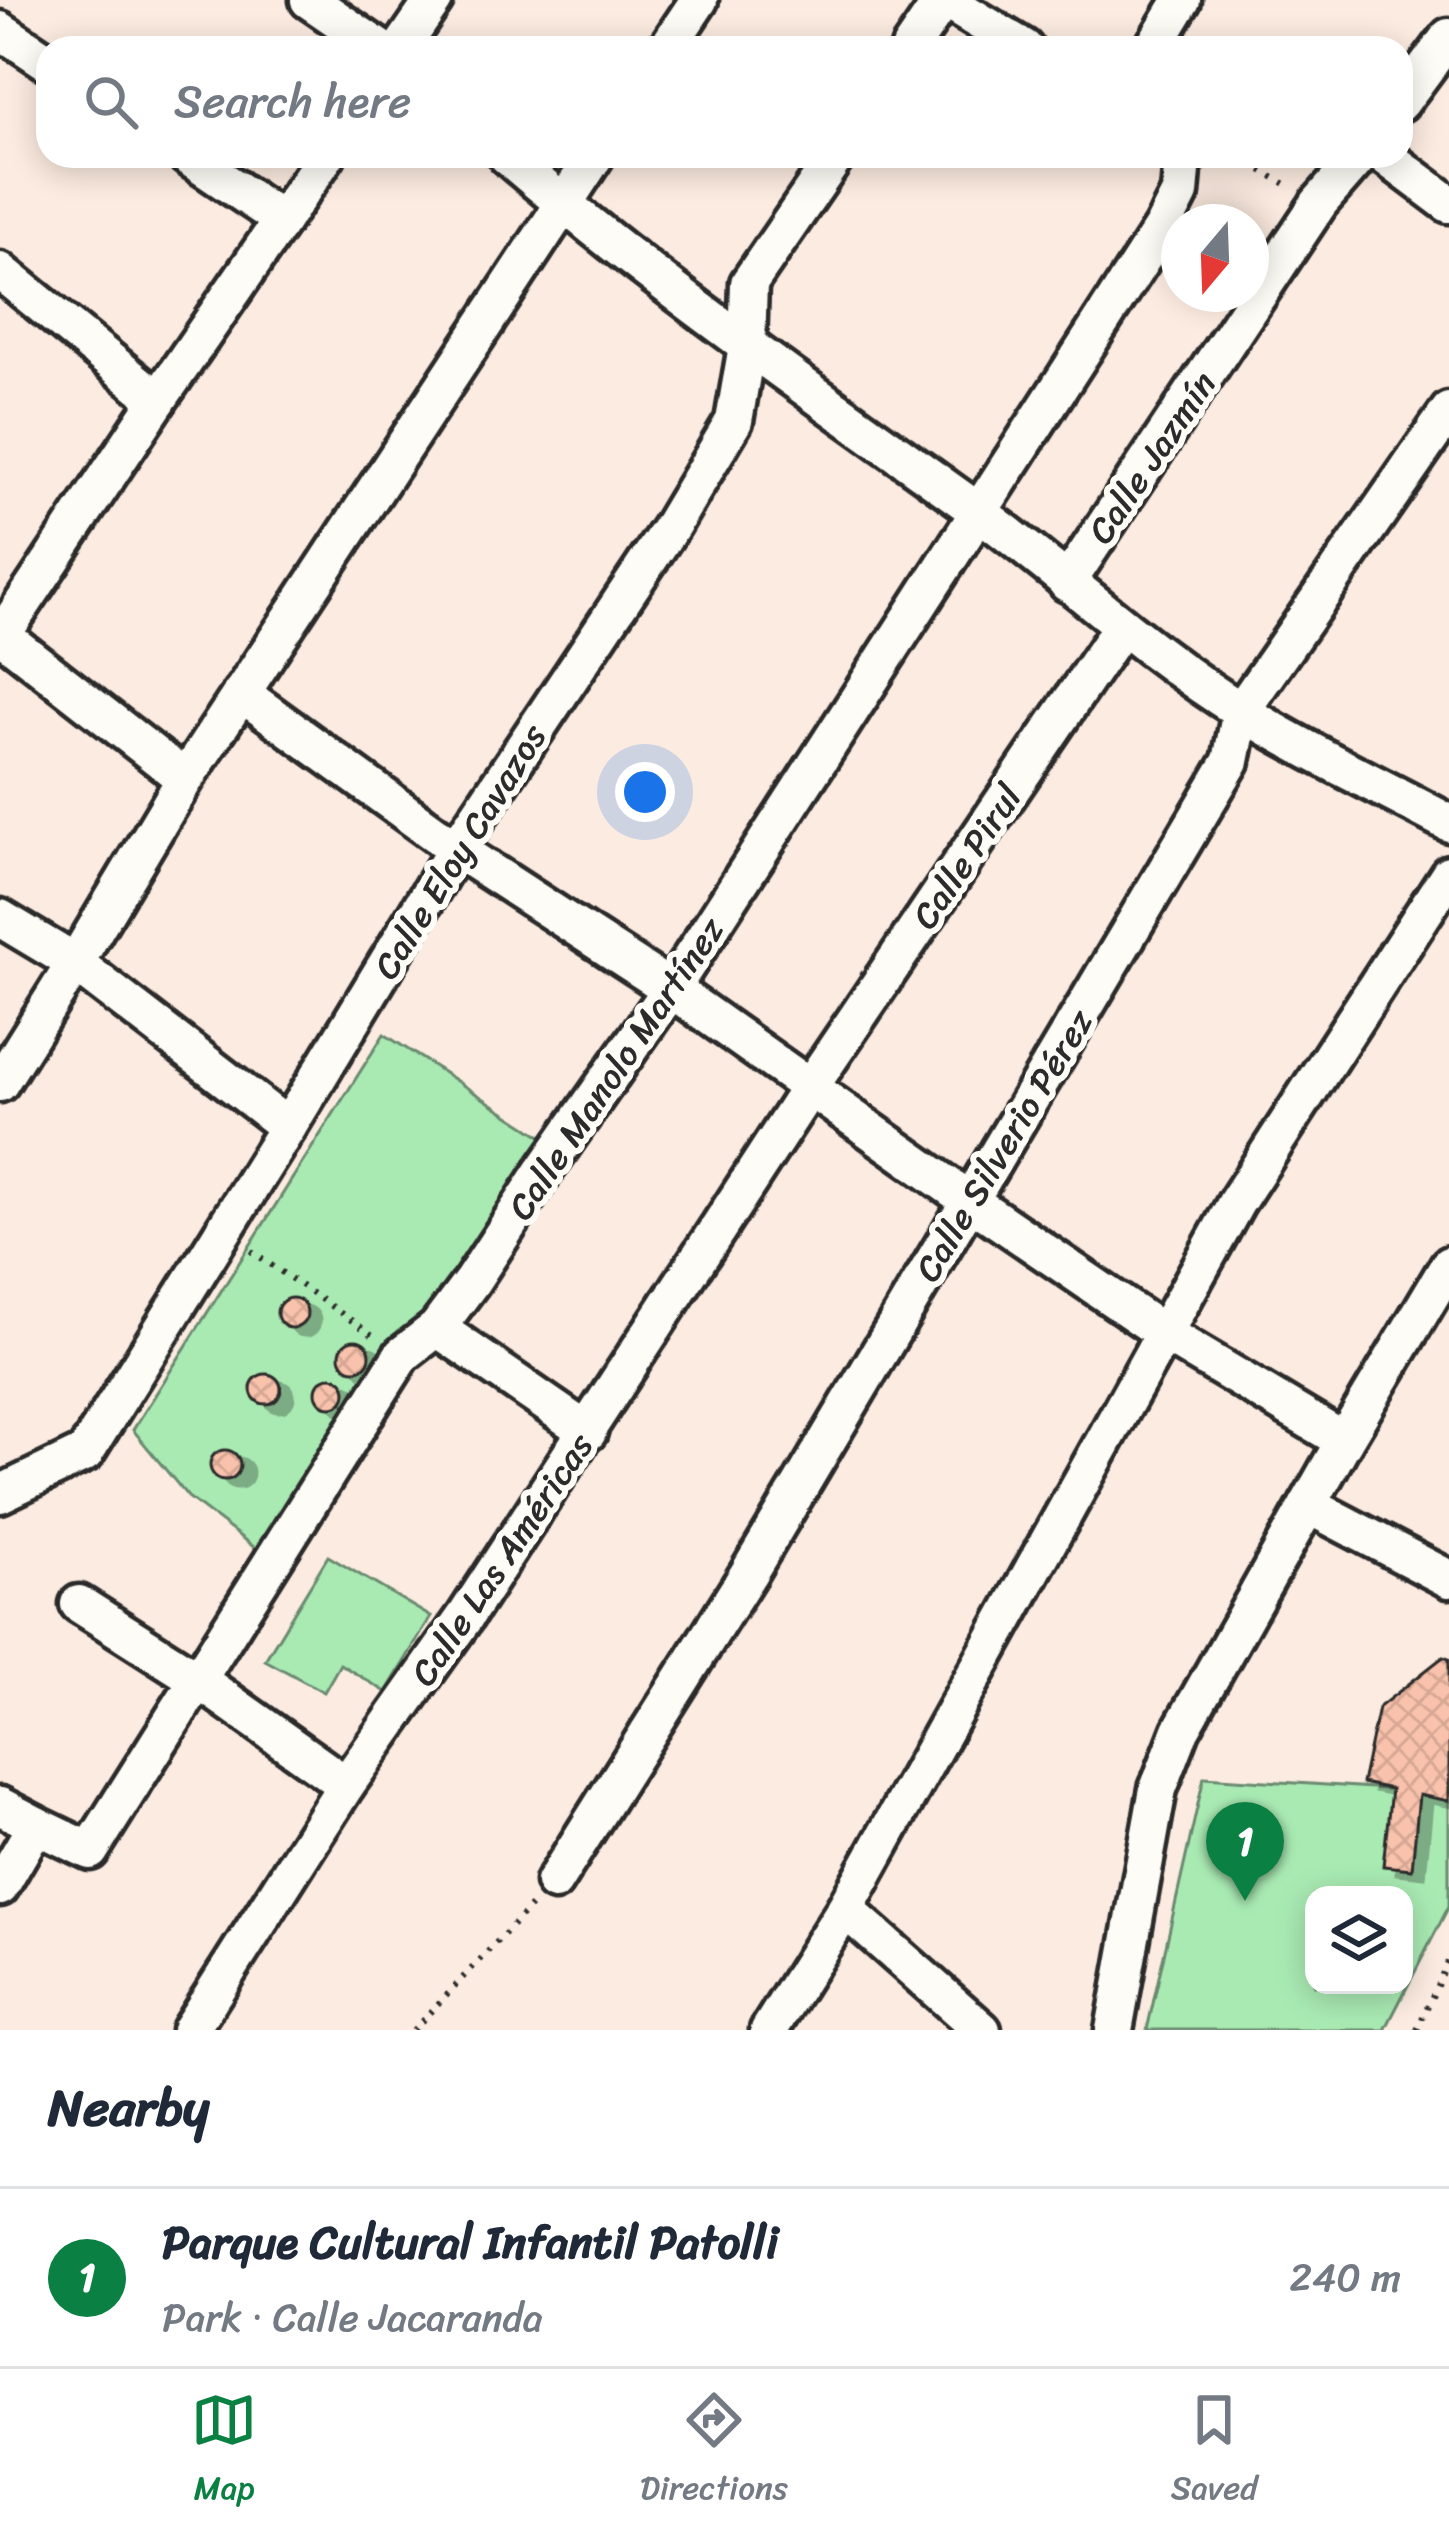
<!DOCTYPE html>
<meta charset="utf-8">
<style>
body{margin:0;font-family:Sriracha,sans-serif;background:#f6f6f7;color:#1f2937}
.controls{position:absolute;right:36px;bottom:36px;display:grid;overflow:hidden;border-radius:24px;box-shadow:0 6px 30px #0003}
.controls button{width:108px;height:108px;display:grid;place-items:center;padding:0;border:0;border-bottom:3px solid #e0e1e3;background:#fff;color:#1f2937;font:60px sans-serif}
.compass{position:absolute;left:1161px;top:204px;width:108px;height:108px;border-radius:50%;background:#fff;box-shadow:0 6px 30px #0003;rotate:199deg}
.you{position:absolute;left:645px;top:792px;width:42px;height:42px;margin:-30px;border:9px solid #fff;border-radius:50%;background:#1a73e8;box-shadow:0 0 0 18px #1a73e833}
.badge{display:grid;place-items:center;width:78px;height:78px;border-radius:50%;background:#0b8043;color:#fff;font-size:39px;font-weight:700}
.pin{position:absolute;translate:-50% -99px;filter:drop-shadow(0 3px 6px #0008)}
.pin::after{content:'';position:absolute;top:63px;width:42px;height:36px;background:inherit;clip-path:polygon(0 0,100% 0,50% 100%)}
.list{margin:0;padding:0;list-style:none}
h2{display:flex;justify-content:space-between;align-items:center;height:156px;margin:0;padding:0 48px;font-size:51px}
h2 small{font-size:39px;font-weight:400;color:#747a83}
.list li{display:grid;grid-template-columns:78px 1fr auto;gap:36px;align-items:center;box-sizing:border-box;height:180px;padding:0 48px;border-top:3px solid #e0e1e3}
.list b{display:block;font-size:45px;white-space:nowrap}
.list p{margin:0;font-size:39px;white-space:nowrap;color:#747a83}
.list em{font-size:39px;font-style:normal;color:#747a83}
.icon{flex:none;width:66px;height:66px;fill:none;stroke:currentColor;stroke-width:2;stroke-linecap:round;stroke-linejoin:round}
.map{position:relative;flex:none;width:1449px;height:2030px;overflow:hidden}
.search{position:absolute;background:#fff;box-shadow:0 6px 30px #0003;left:36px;right:36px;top:36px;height:132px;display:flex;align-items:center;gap:30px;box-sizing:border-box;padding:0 42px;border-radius:36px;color:#747a83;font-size:45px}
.sheet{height:336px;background:#fff}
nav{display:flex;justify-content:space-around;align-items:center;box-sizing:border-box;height:168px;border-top:3px solid #e0e1e3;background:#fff;font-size:33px;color:#747a83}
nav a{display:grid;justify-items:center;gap:6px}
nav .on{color:#0b8043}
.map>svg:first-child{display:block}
.park{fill:#a9eab3;stroke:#6a8a6f;stroke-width:3;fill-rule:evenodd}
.building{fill:url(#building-cross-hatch);stroke:#2b2b2b;stroke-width:3;filter:url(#shadow)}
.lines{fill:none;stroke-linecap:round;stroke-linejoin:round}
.minor-casing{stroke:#2b2b2b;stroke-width:45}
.path{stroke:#2b2b2b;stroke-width:6;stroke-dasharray:3 9;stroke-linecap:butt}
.minor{stroke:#fdfcf7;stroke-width:36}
.labels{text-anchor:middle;stroke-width:12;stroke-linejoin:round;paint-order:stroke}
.street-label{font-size:36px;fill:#2b2b2b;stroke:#fdfcf7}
</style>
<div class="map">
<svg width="1449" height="2030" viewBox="0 0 1449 2030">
<defs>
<pattern id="building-cross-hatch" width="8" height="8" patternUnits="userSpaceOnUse" patternTransform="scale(3)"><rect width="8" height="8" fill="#f9c2ac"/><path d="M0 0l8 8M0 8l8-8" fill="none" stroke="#d6a794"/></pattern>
<filter id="shadow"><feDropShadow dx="13" dy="8" stdDeviation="0" flood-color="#0004"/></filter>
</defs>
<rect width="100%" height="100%" fill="#fcebe0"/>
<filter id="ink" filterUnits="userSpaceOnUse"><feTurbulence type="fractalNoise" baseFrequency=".00833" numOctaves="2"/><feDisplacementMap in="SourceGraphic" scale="24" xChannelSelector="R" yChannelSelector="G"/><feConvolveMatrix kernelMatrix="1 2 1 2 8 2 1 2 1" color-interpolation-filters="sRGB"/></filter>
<g filter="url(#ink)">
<g class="park">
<polygon points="384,1034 546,1139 436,1304 394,1336 259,1551 188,1497 133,1430"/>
<polygon points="328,1556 431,1617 386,1692 340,1664 324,1692 265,1660"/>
<path d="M1204 1777 1449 1793V1906L1385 2030H1147ZM1314 1895H1404V1985H1314Z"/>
</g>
<g class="building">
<circle cx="292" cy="1313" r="15"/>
<circle cx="355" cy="1355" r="15"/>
<circle cx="266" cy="1389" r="15"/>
<circle cx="331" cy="1392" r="15"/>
<circle cx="225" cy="1465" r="15"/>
<polygon points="1443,1657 1449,1659 1449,1801 1419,1795 1412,1869 1383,1866 1391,1789 1362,1783 1378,1708"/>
</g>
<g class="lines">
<defs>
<g id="minor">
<polyline points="309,0 379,48"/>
<polyline points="945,0 1024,48"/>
<polyline points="0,30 48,62"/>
<polyline points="401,48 434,0"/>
<polyline points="667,48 699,0"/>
<polyline points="910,48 943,0"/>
<polyline points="1153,48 1182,0"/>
<polyline points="1401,102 1449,37"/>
<polyline points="187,156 282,220"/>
<path d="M507 156C654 283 815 394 972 507 1063 573 1145 652 1241 711 1307 752 1380 786 1449 823"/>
<polyline points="1385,156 1449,204"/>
<polyline points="0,271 158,400"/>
<polyline points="1067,583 1319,203 1360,156"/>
<polyline points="0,634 185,779"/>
<polyline points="0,638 158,400 326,156"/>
<polyline points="241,693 456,849 671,989 970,1201 1165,1334 1344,1441"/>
<polyline points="0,918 75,963 288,1127"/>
<polyline points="0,1083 75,963 185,779 595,156"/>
<polyline points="437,1328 588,1432"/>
<polyline points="0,1494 85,1453 288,1127 456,849 672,525 734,421 747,346 749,283 836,156"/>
<polyline points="1308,1505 1449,1579"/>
<polyline points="79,1604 197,1679 346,1785"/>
<polyline points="0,1806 36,1825"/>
<polyline points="554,1882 748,1574 1231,761 1241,711 1449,411"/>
<polyline points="0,1887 36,1825 90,1851 402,1355 437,1328 472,1281 543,1172 671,989 1162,228 1180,193 1183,159 1181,156"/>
<polyline points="845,1909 982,2030"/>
<polyline points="190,2030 346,1785 465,1617 810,1087 1122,626"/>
<polyline points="769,2030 845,1909 1236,1203 1449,874"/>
<polyline points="1114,2030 1158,1789 1181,1730 1344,1441 1449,1265"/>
</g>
</defs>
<use href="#minor" class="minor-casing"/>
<g class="path">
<polyline points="1217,157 1236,156 1291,187"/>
<polyline points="251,1251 374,1336"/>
<polyline points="413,2030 531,1906"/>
<polyline points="1417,2030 1449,1959"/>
</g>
<use href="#minor" class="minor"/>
</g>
</g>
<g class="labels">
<g class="street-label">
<text transform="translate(1151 457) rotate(-56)" y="13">Calle Jazmín</text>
<text transform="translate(459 851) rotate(-58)" y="13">Calle Eloy Cavazos</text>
<text transform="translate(966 856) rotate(-56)" y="13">Calle Pirul</text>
<text transform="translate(615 1068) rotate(-56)" y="13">Calle Manolo Martínez</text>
<text transform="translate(1003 1145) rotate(-59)" y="13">Calle Silverio Pérez</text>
<text transform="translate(501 1559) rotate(-56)" y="13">Calle Las Américas</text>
</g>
</g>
</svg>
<div class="controls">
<button><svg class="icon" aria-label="layers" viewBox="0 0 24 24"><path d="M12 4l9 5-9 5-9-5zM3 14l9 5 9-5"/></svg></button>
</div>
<svg class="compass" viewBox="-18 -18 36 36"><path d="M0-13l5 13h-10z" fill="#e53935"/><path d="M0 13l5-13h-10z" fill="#747a83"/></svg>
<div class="you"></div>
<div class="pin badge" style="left:1245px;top:1901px">1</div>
<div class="search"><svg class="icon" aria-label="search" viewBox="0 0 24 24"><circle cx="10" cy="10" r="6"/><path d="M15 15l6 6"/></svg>Search here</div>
</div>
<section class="sheet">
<h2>Nearby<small></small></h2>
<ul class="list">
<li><span class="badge">1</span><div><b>Parque Cultural Infantil Patolli</b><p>Park · Calle Jacaranda</p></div><em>240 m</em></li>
</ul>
</section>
<nav>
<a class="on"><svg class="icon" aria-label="map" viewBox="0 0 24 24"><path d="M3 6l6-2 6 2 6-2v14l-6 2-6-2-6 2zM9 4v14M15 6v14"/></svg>Map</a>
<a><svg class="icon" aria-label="directions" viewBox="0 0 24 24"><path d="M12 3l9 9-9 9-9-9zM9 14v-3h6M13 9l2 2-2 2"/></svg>Directions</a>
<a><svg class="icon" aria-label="saved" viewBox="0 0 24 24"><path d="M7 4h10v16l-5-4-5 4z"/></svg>Saved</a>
</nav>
